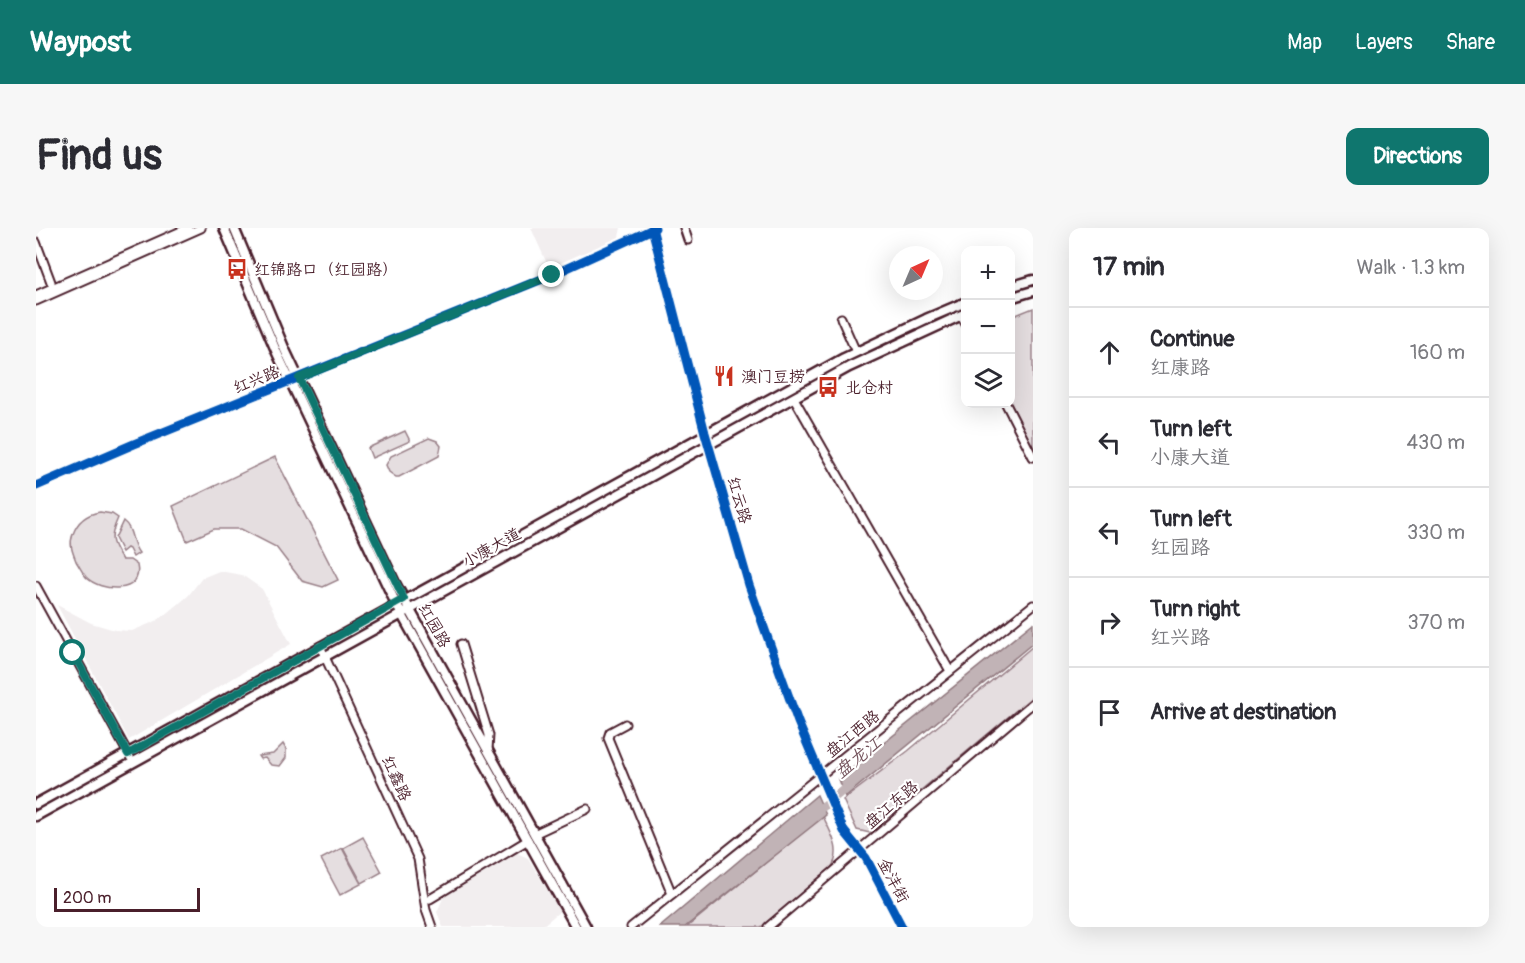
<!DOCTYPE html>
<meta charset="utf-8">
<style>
body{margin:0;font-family:Pangolin,"LXGW WenKai TC",sans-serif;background:#f7f7f7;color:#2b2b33}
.controls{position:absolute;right:18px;top:18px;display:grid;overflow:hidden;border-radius:12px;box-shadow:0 6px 24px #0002}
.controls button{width:54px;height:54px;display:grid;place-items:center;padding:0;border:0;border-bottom:2px solid #e1e1e2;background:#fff;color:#2b2b33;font:30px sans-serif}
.compass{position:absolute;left:853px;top:18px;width:54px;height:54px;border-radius:50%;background:#fff;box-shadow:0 6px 24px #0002;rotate:44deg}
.scale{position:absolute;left:18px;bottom:15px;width:146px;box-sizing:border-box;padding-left:6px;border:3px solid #4a1f2b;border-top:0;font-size:16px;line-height:21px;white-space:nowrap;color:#4a1f2b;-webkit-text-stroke:4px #fff;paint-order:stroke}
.stop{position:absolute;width:18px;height:18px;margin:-14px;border:4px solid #0f766e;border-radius:50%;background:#fff}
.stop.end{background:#0f766e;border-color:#fff;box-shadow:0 2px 6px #0008}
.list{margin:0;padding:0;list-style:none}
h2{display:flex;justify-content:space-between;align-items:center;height:78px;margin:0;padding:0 24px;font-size:26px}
h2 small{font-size:20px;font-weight:400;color:#7c7c81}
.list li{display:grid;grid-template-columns:39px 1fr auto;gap:18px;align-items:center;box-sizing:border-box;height:90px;padding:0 24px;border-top:2px solid #e1e1e2}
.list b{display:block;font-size:22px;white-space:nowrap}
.list p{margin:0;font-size:20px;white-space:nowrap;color:#7c7c81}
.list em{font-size:20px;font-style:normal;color:#7c7c81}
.icon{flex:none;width:33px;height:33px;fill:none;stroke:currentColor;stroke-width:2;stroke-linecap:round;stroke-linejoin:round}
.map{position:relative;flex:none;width:997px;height:699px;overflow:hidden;border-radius:12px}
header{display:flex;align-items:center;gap:36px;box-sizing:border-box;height:84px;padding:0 30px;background:#0f766e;color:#fff}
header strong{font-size:28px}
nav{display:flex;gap:33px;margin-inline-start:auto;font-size:21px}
.intro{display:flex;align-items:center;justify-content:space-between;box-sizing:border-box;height:144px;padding:0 36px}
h1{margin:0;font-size:42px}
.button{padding:15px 27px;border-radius:12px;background:#0f766e;color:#fff;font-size:21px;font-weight:700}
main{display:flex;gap:36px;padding:0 36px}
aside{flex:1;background:#fff;border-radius:12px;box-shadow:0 6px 24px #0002}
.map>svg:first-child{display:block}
.built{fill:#f2eeef}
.green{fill:#e5dee0;stroke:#987e86;stroke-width:1.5}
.water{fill:#c1b3b6;stroke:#91787e;stroke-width:1.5}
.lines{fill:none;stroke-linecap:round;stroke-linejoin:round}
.river{stroke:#c1b3b6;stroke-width:9}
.minor-casing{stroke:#4a1f2b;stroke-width:11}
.major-casing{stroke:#4a1f2b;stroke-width:13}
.minor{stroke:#fff;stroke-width:7}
.major{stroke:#fff;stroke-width:8}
.cycleway-casing{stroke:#fff;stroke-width:13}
.cycleway{stroke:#0057b8;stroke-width:9}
.route{stroke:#0f766e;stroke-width:8}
.labels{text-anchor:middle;stroke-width:4.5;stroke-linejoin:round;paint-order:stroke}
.poi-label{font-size:16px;fill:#4a1f2b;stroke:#fff;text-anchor:start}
.street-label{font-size:16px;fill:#4a1f2b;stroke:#fff}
.water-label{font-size:18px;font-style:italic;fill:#74535c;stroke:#fff}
</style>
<header>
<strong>Waypost</strong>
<nav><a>Map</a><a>Layers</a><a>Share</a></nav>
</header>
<div class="intro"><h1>Find us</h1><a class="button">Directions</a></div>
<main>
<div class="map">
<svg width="997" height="699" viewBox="0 0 997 699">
<rect width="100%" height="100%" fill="#fff"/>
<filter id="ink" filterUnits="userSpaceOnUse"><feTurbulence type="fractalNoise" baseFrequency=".0167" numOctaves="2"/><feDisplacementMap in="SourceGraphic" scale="12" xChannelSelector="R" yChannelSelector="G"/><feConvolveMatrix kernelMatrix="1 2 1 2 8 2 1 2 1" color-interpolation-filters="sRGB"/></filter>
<g filter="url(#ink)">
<g class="built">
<polygon points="495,0 585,0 583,9 513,40"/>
<polygon points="183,343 206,347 226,361 255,416 93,512 21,377 55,395 79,402 96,403 120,393 133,384 152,368 166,350"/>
<polygon points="481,625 492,630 524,683 505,699 407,699 401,684 408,668"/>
</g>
<g class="green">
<polygon points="997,80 997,221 974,176 975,89"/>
<polygon points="369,203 374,213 336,230 332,220"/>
<polygon points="393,210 401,213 405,218 403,228 363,249 360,249 353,244 350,237 355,228"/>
<polygon points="239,229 302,352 287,359 266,353 240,319 205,301 178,301 151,313 137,278"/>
<path d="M64 284 76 286 82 290C73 310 74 313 86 332H94L101 337C108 367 64 364 50 349 46 344 43 338 40 333 36 323 33 316 37 306 42 292 51 286 64 284Z"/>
<path d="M87 293C97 300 95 315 103 325L97 329 93 321 91 320 86 324 79 310Z"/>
<polygon points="997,418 997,468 834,605 821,602 807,572 872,523"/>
<polygon points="247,516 250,521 250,530 244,538 235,537 229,530 224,531 222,528 237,526"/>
<path d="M787 588C795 606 807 623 795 640L725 699H651Z"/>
<polygon points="327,609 346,644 326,655 307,620"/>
<polygon points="306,620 325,656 304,667 285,631"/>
</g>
<g class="water">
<polygon points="997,395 997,415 809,569 803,551"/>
<polygon points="781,567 790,587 649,699 624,699"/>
</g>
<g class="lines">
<polyline class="river" points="778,586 816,555"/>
<defs>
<g id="minor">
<polyline points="616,0 669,205 713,357 736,422 762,494 808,603 830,630 866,699"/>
<polyline points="648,0 652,12"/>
<polyline points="0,14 15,54"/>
<polyline points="0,67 152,0"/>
<polyline points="0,73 165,0"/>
<polyline points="925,87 930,96"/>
<polyline points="805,90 820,124"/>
<polyline points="758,170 914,443"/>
<polyline points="970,176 997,229"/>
<polyline points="0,258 98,216 516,47 619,0"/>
<polyline points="0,358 94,529"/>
<polyline points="425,416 453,507 452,522"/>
<polyline points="284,418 382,631 390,682 396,699"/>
<polyline points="589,496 574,504 572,510 636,666"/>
<polyline points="498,606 551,581"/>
<polyline points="394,671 492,612"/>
<polyline points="595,699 997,377"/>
<polyline points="732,699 997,475"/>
</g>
<g id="major">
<polyline points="188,0 241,125 360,376 540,699"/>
<polyline points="198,0 249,122 360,357 550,699"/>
<polyline points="974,59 997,52"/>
<polyline points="974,70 997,63"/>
<polyline points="0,576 808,130 890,91 930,74"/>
<polyline points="0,588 813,139 930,85"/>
</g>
</defs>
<use href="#minor" class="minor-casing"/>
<use href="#major" class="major-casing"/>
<use href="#minor" class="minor"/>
<use href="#major" class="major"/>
<defs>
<g id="cycleway">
<polyline points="616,0 669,205 713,357 736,422 762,494 808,603 830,630 866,699"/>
<polyline points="0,258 98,216 516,47 619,0"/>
</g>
</defs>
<use href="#cycleway" class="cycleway-casing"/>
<use href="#cycleway" class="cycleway"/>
</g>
</g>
<g class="lines" filter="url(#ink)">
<polyline class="route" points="37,425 92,526 368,371 263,150 516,47"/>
</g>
<defs>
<symbol id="bus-bare" viewBox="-9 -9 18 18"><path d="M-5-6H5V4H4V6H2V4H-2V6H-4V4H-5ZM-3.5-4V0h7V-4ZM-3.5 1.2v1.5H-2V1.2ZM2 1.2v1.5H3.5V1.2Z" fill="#c8321e" stroke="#fff" stroke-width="2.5" paint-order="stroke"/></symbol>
<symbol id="restaurant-bare" viewBox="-9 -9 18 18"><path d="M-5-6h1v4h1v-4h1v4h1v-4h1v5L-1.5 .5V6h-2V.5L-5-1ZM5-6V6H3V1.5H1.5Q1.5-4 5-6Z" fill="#c8321e" stroke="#fff" stroke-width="2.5" paint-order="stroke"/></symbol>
</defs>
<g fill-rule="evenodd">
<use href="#bus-bare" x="186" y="26" width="30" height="30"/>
<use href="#restaurant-bare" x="673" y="133" width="30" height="30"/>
<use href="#bus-bare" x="777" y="144" width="30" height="30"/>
</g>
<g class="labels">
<g class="poi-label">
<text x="218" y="47">红锦路口（红园路）</text>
<text x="705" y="154">澳门豆捞</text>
<text x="809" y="165">北仓村</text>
</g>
<g class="street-label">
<text transform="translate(220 151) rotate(-22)" y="6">红兴路</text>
<text transform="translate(704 272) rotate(74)" y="6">红云路</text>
<text transform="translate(455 319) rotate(-29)" y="6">小康大道</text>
<text transform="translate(399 397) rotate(61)" y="6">红园路</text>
<text transform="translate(816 505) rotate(-39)" y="6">盘江西路</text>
<text transform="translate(361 550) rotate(65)" y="6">红鑫路</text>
<text transform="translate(855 576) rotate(-40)" y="6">盘江东路</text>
<text transform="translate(858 652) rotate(62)" y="6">金沣街</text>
</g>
<g class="water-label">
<text transform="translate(822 529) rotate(-39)" y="6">盘龙江</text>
</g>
</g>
</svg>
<div class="controls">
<button>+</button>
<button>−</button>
<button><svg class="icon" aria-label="layers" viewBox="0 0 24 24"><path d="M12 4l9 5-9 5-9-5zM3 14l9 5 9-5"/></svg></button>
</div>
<svg class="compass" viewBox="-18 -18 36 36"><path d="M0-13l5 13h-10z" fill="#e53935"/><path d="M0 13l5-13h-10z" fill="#7c7c81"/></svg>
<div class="scale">200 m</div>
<div class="stop" style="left:37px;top:425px"></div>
<div class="stop end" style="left:516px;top:47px"></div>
</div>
<aside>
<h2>17 min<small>Walk · 1.3 km</small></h2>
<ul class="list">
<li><svg class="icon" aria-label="ahead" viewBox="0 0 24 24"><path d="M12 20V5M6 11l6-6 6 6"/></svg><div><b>Continue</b><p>红康路</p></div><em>160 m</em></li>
<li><svg class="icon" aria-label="left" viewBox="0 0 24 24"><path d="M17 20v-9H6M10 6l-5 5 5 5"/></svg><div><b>Turn left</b><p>小康大道</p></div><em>430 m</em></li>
<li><svg class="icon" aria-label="left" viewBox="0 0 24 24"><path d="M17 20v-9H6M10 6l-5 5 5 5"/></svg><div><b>Turn left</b><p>红园路</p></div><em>330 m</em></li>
<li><svg class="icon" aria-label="right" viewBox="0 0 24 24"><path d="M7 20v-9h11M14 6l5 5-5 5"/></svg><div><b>Turn right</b><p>红兴路</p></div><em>370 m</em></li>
<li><svg class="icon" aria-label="arrive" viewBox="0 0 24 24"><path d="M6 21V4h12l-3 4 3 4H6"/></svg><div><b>Arrive at destination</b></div></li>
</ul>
</aside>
</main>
